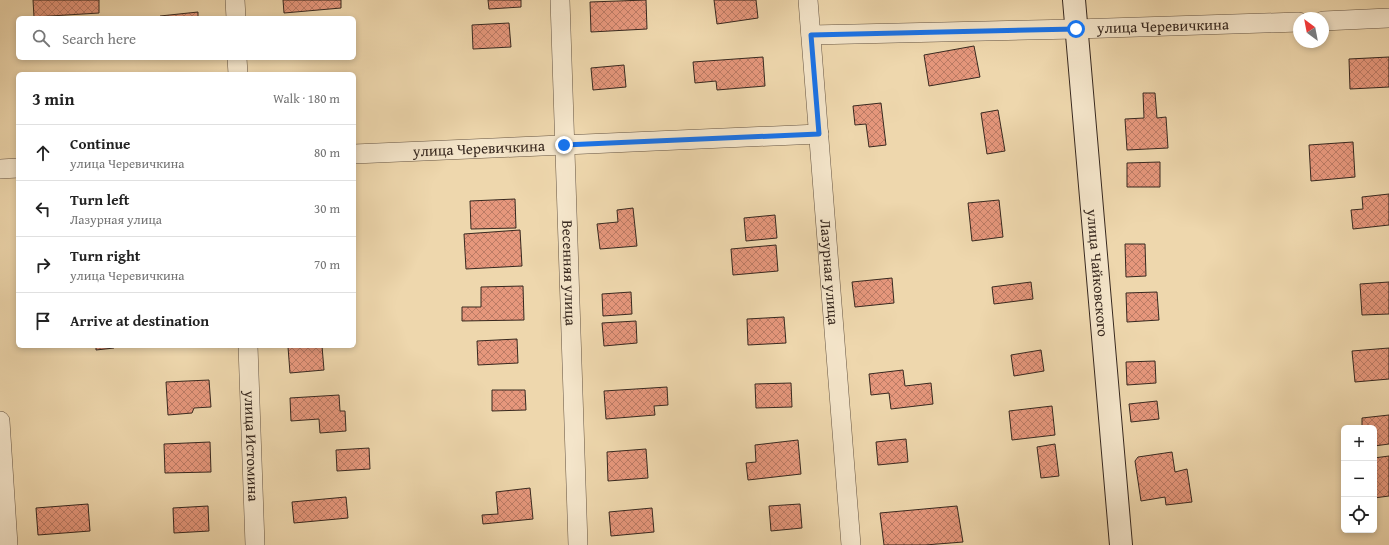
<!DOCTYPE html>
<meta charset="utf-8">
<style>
body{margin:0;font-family:"Gentium Book Plus",serif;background:#f6f6f6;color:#222}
.controls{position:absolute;right:12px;bottom:12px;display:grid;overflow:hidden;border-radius:6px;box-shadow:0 2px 6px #0003}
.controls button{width:36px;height:36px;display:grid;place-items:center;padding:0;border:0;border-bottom:1px solid #e0e0e0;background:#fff;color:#222;font:20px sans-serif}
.compass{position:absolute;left:1293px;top:12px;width:36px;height:36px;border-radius:50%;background:#fff;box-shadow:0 2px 6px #0003;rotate:328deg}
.stop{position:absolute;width:12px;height:12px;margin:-9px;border:3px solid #1a73e8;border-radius:50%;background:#fff}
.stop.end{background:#1a73e8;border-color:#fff;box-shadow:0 1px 4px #0008}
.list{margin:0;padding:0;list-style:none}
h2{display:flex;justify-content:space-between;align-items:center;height:52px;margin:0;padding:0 16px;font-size:17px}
h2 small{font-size:13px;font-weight:400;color:#767676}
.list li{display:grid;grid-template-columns:26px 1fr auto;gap:12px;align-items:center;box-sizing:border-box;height:56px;padding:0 16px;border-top:1px solid #e0e0e0}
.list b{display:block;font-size:15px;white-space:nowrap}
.list p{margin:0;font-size:13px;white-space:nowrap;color:#767676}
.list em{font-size:13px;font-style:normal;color:#767676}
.icon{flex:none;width:22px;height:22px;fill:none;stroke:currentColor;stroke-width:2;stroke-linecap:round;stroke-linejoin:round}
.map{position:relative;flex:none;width:1389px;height:545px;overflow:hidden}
.search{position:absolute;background:#fff;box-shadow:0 2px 6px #0003;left:16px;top:16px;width:340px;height:44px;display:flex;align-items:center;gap:10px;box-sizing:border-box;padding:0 14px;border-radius:6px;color:#767676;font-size:15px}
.panel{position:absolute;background:#fff;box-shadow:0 2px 6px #0003;left:16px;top:72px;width:340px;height:276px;border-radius:6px}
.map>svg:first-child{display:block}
.building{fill:url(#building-cross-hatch);stroke:#37281f}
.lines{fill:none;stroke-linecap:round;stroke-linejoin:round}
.street-casing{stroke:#655442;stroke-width:20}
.secondary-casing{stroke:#37281f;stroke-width:24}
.street{stroke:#f4e5ca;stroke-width:19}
.secondary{stroke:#f4e5ca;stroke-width:22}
.route{stroke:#1a73e8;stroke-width:5}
.labels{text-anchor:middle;stroke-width:3;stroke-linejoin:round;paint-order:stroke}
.street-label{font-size:15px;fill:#37281f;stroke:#f4e5ca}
</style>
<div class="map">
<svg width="1389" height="545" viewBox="0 0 1389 545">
<defs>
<pattern id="building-cross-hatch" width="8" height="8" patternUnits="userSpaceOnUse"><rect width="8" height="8" fill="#e6977c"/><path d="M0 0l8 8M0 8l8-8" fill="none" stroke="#bb7b65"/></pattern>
</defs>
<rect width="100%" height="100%" fill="#eed7ad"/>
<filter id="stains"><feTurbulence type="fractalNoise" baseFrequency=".005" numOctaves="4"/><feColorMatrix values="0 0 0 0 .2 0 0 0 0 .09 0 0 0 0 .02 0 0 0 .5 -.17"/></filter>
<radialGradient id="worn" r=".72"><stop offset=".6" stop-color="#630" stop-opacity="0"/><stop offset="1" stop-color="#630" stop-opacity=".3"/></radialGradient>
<g class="building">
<polygon points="33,0 99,0 99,13 34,17"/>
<polygon points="283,0 341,0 341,8 284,13"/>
<polygon points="488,0 521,0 521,7 489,9"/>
<polygon points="646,0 647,29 591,32 590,2"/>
<polygon points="714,0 756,0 758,18 717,24"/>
<polygon points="198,12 198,18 161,18 160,16"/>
<polygon points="509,23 511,47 473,49 472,25"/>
<polygon points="974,46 980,77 929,86 924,55"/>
<polygon points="763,57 765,86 717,90 716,81 695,83 693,62"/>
<polygon points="1389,57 1389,87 1350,89 1349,59"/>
<polygon points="624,65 626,87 593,90 591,68"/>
<polygon points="1143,93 1155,93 1157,118 1166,117 1168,148 1127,150 1125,119 1144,118"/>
<polygon points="881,103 886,145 869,147 866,124 855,125 853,106"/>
<polygon points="998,110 1005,151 987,154 981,113"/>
<polygon points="1353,142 1355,177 1311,181 1309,145"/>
<polygon points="1160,162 1160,187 1127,187 1127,163"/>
<polygon points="1389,194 1389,225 1353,229 1351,210 1363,209 1362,197"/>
<polygon points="515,199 516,228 471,229 470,201"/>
<polygon points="999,200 1003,237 972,241 968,203"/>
<polygon points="633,208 637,246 600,249 597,224 618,222 617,210"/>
<polygon points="775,215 777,238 746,241 744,218"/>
<polygon points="520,230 522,266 466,269 464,234"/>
<polygon points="1125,244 1145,244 1146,276 1126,277"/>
<polygon points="776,245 778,271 733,275 731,249"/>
<polygon points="892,278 894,303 855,307 852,282"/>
<polygon points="1031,282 1033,299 994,304 992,287"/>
<polygon points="1389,282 1389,314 1362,315 1360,284"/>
<polygon points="523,286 524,320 462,321 462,307 481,307 481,287"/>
<polygon points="631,292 632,314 603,316 602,294"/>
<polygon points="1157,292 1159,320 1127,322 1126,293"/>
<polygon points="784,317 786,343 748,345 747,319"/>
<polygon points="636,321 637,343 604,346 602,323"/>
<polygon points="517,339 518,363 478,365 477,341"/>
<polygon points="96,346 114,346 114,348 96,350"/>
<polygon points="302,346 322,346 324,370 290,373 288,347"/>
<polygon points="1389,348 1389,379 1355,382 1352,351"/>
<polygon points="1041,350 1044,371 1014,376 1011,355"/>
<polygon points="1155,361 1156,383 1127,385 1126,362"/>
<polygon points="903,370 905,386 931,383 933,404 891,409 889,393 871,395 869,374"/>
<polygon points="209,380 211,407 194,408 192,413 168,415 166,382"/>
<polygon points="791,383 792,407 756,408 755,384"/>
<polygon points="667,387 668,405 654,406 655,415 606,419 604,391"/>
<polygon points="492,390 525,390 526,410 492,411"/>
<polygon points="339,395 340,411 345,411 346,431 320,433 319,419 291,421 290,398"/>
<polygon points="1157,401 1159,419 1131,422 1129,404"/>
<polygon points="1052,406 1055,435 1012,440 1009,411"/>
<polygon points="1389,415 1389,444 1374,446 1374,428 1362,428 1362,418"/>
<polygon points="906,439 908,462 878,465 876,442"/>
<polygon points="798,440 801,474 748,480 746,463 756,462 755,445"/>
<polygon points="210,442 211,472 165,473 164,444"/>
<polygon points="1055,444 1059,476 1041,478 1037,447"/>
<polygon points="369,448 370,469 337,471 336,450"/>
<polygon points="646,449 648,478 608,481 607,452"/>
<polygon points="1172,452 1175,472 1187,469 1192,502 1166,505 1165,497 1141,501 1135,461 1138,457"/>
<polygon points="1389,456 1389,496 1374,498 1374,458"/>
<polygon points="530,488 533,519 483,524 482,515 498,514 496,492"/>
<polygon points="346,497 348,518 294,523 292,502"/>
<polygon points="88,504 90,531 38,535 36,508"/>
<polygon points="800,504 802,528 771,531 769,506"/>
<polygon points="208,506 209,531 174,533 173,508"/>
<polygon points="957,506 963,542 925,545 884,545 880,513"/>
<polygon points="652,508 654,532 611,536 609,512"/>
</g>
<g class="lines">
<defs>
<g id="street">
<polyline points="235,0 236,18"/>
<path id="s1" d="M560 0 578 545"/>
<path id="s2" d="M808 0 851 545"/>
<polyline points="1323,21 1389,18"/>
<path id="s3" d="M811 35 1076 29 1299 22"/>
<polyline points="237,58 238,74"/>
<path id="s4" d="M354 154 819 134"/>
<polyline points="0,169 18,168"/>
<path id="s5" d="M248 346 255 545"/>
<polyline points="0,421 8,545"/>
</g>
<g id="secondary">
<path id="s6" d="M1074 0 1121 545"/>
</g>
</defs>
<use href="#street" class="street-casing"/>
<use href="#secondary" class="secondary-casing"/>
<use href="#street" class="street"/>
<use href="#secondary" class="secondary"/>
</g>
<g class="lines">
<polyline class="route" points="564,145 819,134 811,35 1076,29"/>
</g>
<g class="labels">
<g class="street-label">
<text dy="5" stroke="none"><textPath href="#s3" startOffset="352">улица Черевичкина</textPath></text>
<text dy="5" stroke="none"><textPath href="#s4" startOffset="125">улица Черевичкина</textPath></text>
<text dy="5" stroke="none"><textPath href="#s1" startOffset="273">Весенняя улица</textPath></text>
<text dy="5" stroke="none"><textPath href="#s2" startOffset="273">Лазурная улица</textPath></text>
<text dy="5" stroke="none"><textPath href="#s6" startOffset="274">улица Чайковского</textPath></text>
<text dy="5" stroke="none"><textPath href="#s5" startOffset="100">улица Истомина</textPath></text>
</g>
</g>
<rect width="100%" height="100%" filter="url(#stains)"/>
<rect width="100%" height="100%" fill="url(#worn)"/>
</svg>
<div class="controls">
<button>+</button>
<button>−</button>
<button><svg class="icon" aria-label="locate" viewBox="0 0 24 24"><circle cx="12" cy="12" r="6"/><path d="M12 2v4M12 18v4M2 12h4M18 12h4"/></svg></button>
</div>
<svg class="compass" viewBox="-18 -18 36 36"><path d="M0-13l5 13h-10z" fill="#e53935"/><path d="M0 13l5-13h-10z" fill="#767676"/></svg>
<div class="stop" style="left:1076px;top:29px"></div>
<div class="stop end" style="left:564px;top:145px"></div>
<div class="search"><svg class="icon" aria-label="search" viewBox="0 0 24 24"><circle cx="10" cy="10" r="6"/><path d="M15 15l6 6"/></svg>Search here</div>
<section class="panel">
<h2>3 min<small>Walk · 180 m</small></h2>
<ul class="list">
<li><svg class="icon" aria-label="ahead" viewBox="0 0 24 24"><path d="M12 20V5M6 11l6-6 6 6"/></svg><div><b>Continue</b><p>улица Черевичкина</p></div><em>80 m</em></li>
<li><svg class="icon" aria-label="left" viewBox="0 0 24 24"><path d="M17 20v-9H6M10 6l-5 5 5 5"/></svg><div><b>Turn left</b><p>Лазурная улица</p></div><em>30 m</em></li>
<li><svg class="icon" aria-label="right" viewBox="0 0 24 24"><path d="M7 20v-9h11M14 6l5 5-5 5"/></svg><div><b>Turn right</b><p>улица Черевичкина</p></div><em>70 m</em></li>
<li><svg class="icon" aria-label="arrive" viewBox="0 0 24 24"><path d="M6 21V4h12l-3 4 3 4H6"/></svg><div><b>Arrive at destination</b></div></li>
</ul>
</section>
</div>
